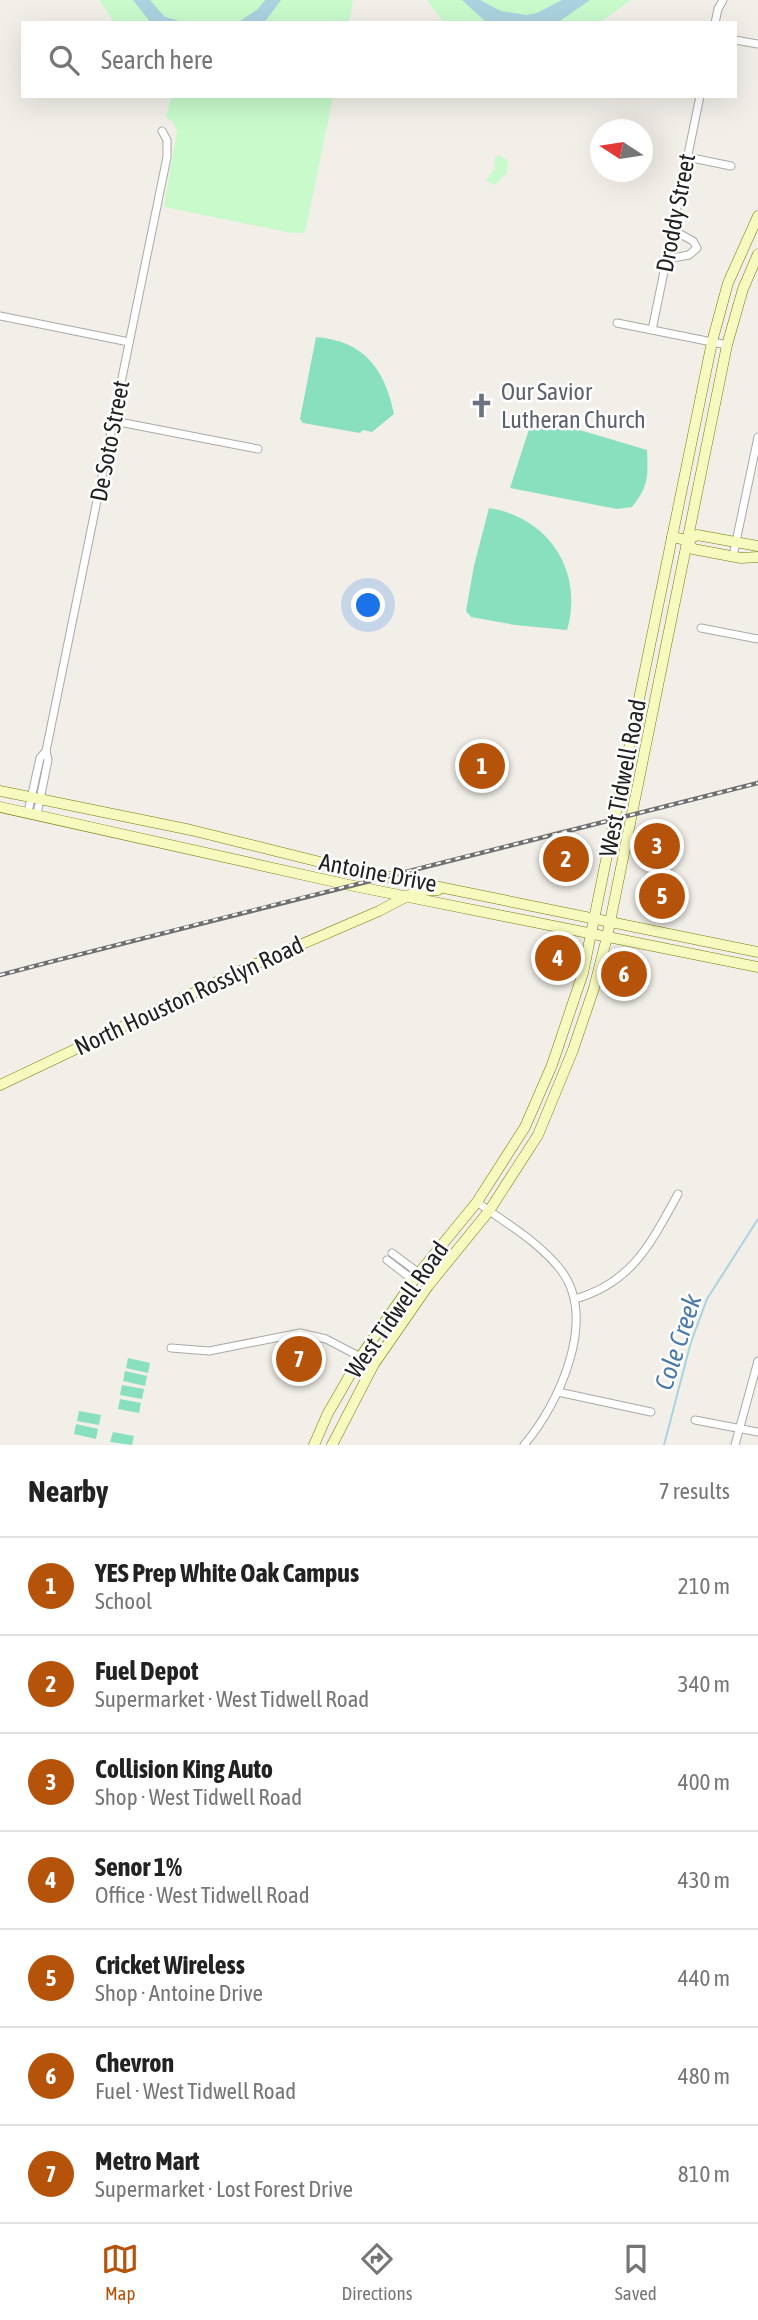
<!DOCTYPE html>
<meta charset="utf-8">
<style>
body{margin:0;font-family:"Asap Condensed",sans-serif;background:#f2f2f2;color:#222}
.compass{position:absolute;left:590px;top:119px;width:63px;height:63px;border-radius:50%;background:#fff;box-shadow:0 7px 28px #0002;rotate:282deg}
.you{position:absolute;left:369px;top:606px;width:24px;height:24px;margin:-18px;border:5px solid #fff;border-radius:50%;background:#1a73e8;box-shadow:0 0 0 10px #1a73e833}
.badge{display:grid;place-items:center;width:46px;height:46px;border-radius:50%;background:#b45309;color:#fff;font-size:23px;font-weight:700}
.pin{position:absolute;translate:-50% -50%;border:4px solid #fff;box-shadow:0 2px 7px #0006}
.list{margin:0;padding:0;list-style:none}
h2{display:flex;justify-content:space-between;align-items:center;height:91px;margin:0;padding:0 28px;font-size:30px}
h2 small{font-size:23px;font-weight:400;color:#767676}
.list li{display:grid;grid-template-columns:46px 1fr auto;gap:21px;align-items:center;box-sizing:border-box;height:98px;padding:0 28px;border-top:2px solid #e0e0e0}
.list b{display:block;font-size:26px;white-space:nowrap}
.list p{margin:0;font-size:23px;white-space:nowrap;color:#767676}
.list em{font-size:23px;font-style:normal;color:#767676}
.icon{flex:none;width:38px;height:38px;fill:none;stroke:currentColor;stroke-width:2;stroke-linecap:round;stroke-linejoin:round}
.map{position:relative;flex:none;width:758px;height:1445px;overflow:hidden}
.search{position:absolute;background:#fff;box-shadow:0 7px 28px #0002;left:21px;right:21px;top:21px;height:77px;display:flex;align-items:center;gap:18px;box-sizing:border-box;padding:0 24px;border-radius:0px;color:#767676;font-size:26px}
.sheet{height:777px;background:#fff}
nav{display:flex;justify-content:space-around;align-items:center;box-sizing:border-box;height:98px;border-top:2px solid #e0e0e0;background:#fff;font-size:19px;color:#767676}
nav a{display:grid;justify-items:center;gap:4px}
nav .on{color:#b45309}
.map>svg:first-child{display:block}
.park{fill:#c8facc}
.pitch{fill:#88e0be}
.water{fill:#aad3df}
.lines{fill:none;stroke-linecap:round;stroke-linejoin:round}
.stream{stroke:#aad3df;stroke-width:2}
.street-casing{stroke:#a9a9a9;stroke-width:9}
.secondary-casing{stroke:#707d05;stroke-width:11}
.street{stroke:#fff;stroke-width:7}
.secondary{stroke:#f7fabf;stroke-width:10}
.rail-casing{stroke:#707070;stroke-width:4.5}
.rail{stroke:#fff;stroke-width:2;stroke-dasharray:5;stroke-linecap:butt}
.labels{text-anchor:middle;stroke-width:5;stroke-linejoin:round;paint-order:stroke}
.street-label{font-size:24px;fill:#222;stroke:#fff}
.worship-label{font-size:24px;fill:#5b616d;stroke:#fff;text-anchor:start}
.water-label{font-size:26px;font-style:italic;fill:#4a7aab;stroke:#fff}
</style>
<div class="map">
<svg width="758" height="1445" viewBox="0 0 758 1445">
<rect width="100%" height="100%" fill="#f2efe9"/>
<g class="park">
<polygon points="99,0 353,0 349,23 115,23"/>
<polygon points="427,0 631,0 599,23 444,23"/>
<polygon points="171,96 333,96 305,233 292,233 164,207 177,131 173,122 166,117"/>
<polygon points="498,155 508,160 507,172 495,185 486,180 495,168 494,160"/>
</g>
<g class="pitch">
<path d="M316 337C365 341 385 370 394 414L372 432 363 430 360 433 303 423 300 419Z"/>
<path d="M536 417 647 450C648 476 649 486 632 507L617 509 510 488 532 420Z"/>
<path d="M489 508C549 517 584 572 567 630L515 625 471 617 466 611 474 566Z"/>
<polygon points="128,1358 150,1363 148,1373 126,1368"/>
<polygon points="125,1371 147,1376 145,1386 123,1381"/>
<polygon points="122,1385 144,1389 142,1399 120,1395"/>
<polygon points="120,1399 141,1403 139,1413 118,1409"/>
<polygon points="79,1411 101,1415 99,1425 77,1421"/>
<polygon points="76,1424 98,1429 96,1439 74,1434"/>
<polygon points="113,1432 134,1436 132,1445 110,1442"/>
</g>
<g class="water">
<polygon points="133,0 150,0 165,17 186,23 151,23"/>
<polygon points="265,0 281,0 264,23 237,23 258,9"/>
<polygon points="462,0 480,0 501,11 526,15 537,13 562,0 590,0 557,23 493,23 485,21"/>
</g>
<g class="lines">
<polyline class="stream" points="664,1445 691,1342 707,1299 758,1219"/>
<defs>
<g id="street">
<polyline points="715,23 718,9 723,0"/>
<polyline points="735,40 758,44"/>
<polyline points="687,157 731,166"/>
<polyline points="667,259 689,255 697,248 693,241 673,230"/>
<polyline points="0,316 129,342"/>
<polyline points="617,323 727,345"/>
<polyline points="652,330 700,96"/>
<polyline points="114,421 258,449"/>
<polyline points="733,556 758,437"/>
<polyline points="701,628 758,639"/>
<polyline points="28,812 40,758 46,751"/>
<polyline points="37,814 48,760 46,751 167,157 167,140 162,131"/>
<path d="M477 1202C505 1223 538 1241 560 1269 599 1318 559 1404 524 1445"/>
<polyline points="392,1253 419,1273"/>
<polyline points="387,1260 413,1280"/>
<path d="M575 1299C632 1283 651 1243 678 1194"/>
<polyline points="171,1348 209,1351 300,1333 326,1339 374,1364"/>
<polyline points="558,1392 651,1412"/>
<polyline points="695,1420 758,1432"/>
<polyline points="735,1445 758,1361"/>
</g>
<g id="secondary">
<polyline points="672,537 687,540 697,535 758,546"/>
<polyline points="687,540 693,549 741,558 758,557"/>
<polyline points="0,791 191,830 336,866 758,952"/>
<polyline points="0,807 349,885 758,967"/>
<polyline points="0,1085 242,970 379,911 417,891 438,890"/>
<polyline points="314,1445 328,1413 361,1356 419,1273 477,1202 525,1127 552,1065 583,973 712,342 728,283 758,216"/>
<polyline points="332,1445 374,1364 428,1286 489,1211 538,1135 573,1050 594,988 607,937 727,345 743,289 758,254"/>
</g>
</defs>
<use href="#street" class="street-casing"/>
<use href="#secondary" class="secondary-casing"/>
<use href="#street" class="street"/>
<use href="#secondary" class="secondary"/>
<defs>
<path id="rail" d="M0 975C252 909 505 847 758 783"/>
</defs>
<use href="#rail" class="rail-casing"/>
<use href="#rail" class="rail"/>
</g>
<defs>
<symbol id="church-bare" viewBox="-9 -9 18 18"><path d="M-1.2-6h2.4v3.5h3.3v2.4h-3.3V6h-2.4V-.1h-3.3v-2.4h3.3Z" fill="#6b7280" stroke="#fff" stroke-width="2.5" paint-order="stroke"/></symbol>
</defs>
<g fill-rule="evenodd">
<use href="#church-bare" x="464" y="388" width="35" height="35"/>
</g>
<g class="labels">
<g class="street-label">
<text transform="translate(676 213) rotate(-79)" y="8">Droddy Street</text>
<text transform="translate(110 441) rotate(-79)" y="8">De Soto Street</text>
<text transform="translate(623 778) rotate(-79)" y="8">West Tidwell Road</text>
<text transform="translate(378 873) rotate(11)" y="8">Antoine Drive</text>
<text transform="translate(189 996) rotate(-25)" y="8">North Houston Rosslyn Road</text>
<text transform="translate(397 1310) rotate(-55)" y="8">West Tidwell Road</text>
</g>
<g class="worship-label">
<text x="501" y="400">Our Savior<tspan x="501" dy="28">Lutheran Church</tspan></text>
</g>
<g class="water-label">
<text transform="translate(678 1342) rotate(-72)" y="9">Cole Creek</text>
</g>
</g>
</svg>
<svg class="compass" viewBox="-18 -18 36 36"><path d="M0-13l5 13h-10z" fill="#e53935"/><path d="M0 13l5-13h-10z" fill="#767676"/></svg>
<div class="you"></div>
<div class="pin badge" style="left:482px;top:766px">1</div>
<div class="pin badge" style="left:566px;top:859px">2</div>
<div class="pin badge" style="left:657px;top:846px">3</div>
<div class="pin badge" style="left:558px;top:958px">4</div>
<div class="pin badge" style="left:662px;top:896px">5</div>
<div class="pin badge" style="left:624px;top:974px">6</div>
<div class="pin badge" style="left:299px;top:1359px">7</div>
<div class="search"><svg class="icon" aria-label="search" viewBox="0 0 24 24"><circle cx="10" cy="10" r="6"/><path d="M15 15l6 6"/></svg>Search here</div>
</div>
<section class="sheet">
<h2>Nearby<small>7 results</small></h2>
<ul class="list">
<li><span class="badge">1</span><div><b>YES Prep White Oak Campus</b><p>School</p></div><em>210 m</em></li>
<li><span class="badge">2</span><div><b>Fuel Depot</b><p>Supermarket · West Tidwell Road</p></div><em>340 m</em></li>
<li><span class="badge">3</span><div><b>Collision King Auto</b><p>Shop · West Tidwell Road</p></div><em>400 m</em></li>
<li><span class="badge">4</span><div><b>Senor 1%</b><p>Office · West Tidwell Road</p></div><em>430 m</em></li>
<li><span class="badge">5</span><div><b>Cricket Wireless</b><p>Shop · Antoine Drive</p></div><em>440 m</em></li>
<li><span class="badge">6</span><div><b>Chevron</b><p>Fuel · West Tidwell Road</p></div><em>480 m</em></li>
<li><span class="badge">7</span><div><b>Metro Mart</b><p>Supermarket · Lost Forest Drive</p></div><em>810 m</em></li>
</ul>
</section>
<nav>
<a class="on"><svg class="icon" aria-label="map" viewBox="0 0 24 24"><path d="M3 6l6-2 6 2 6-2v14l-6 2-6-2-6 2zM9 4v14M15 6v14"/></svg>Map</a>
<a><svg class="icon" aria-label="directions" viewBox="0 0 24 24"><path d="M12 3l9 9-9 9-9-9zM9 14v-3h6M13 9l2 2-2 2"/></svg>Directions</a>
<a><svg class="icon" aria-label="saved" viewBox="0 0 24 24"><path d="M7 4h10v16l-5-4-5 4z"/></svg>Saved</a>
</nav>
